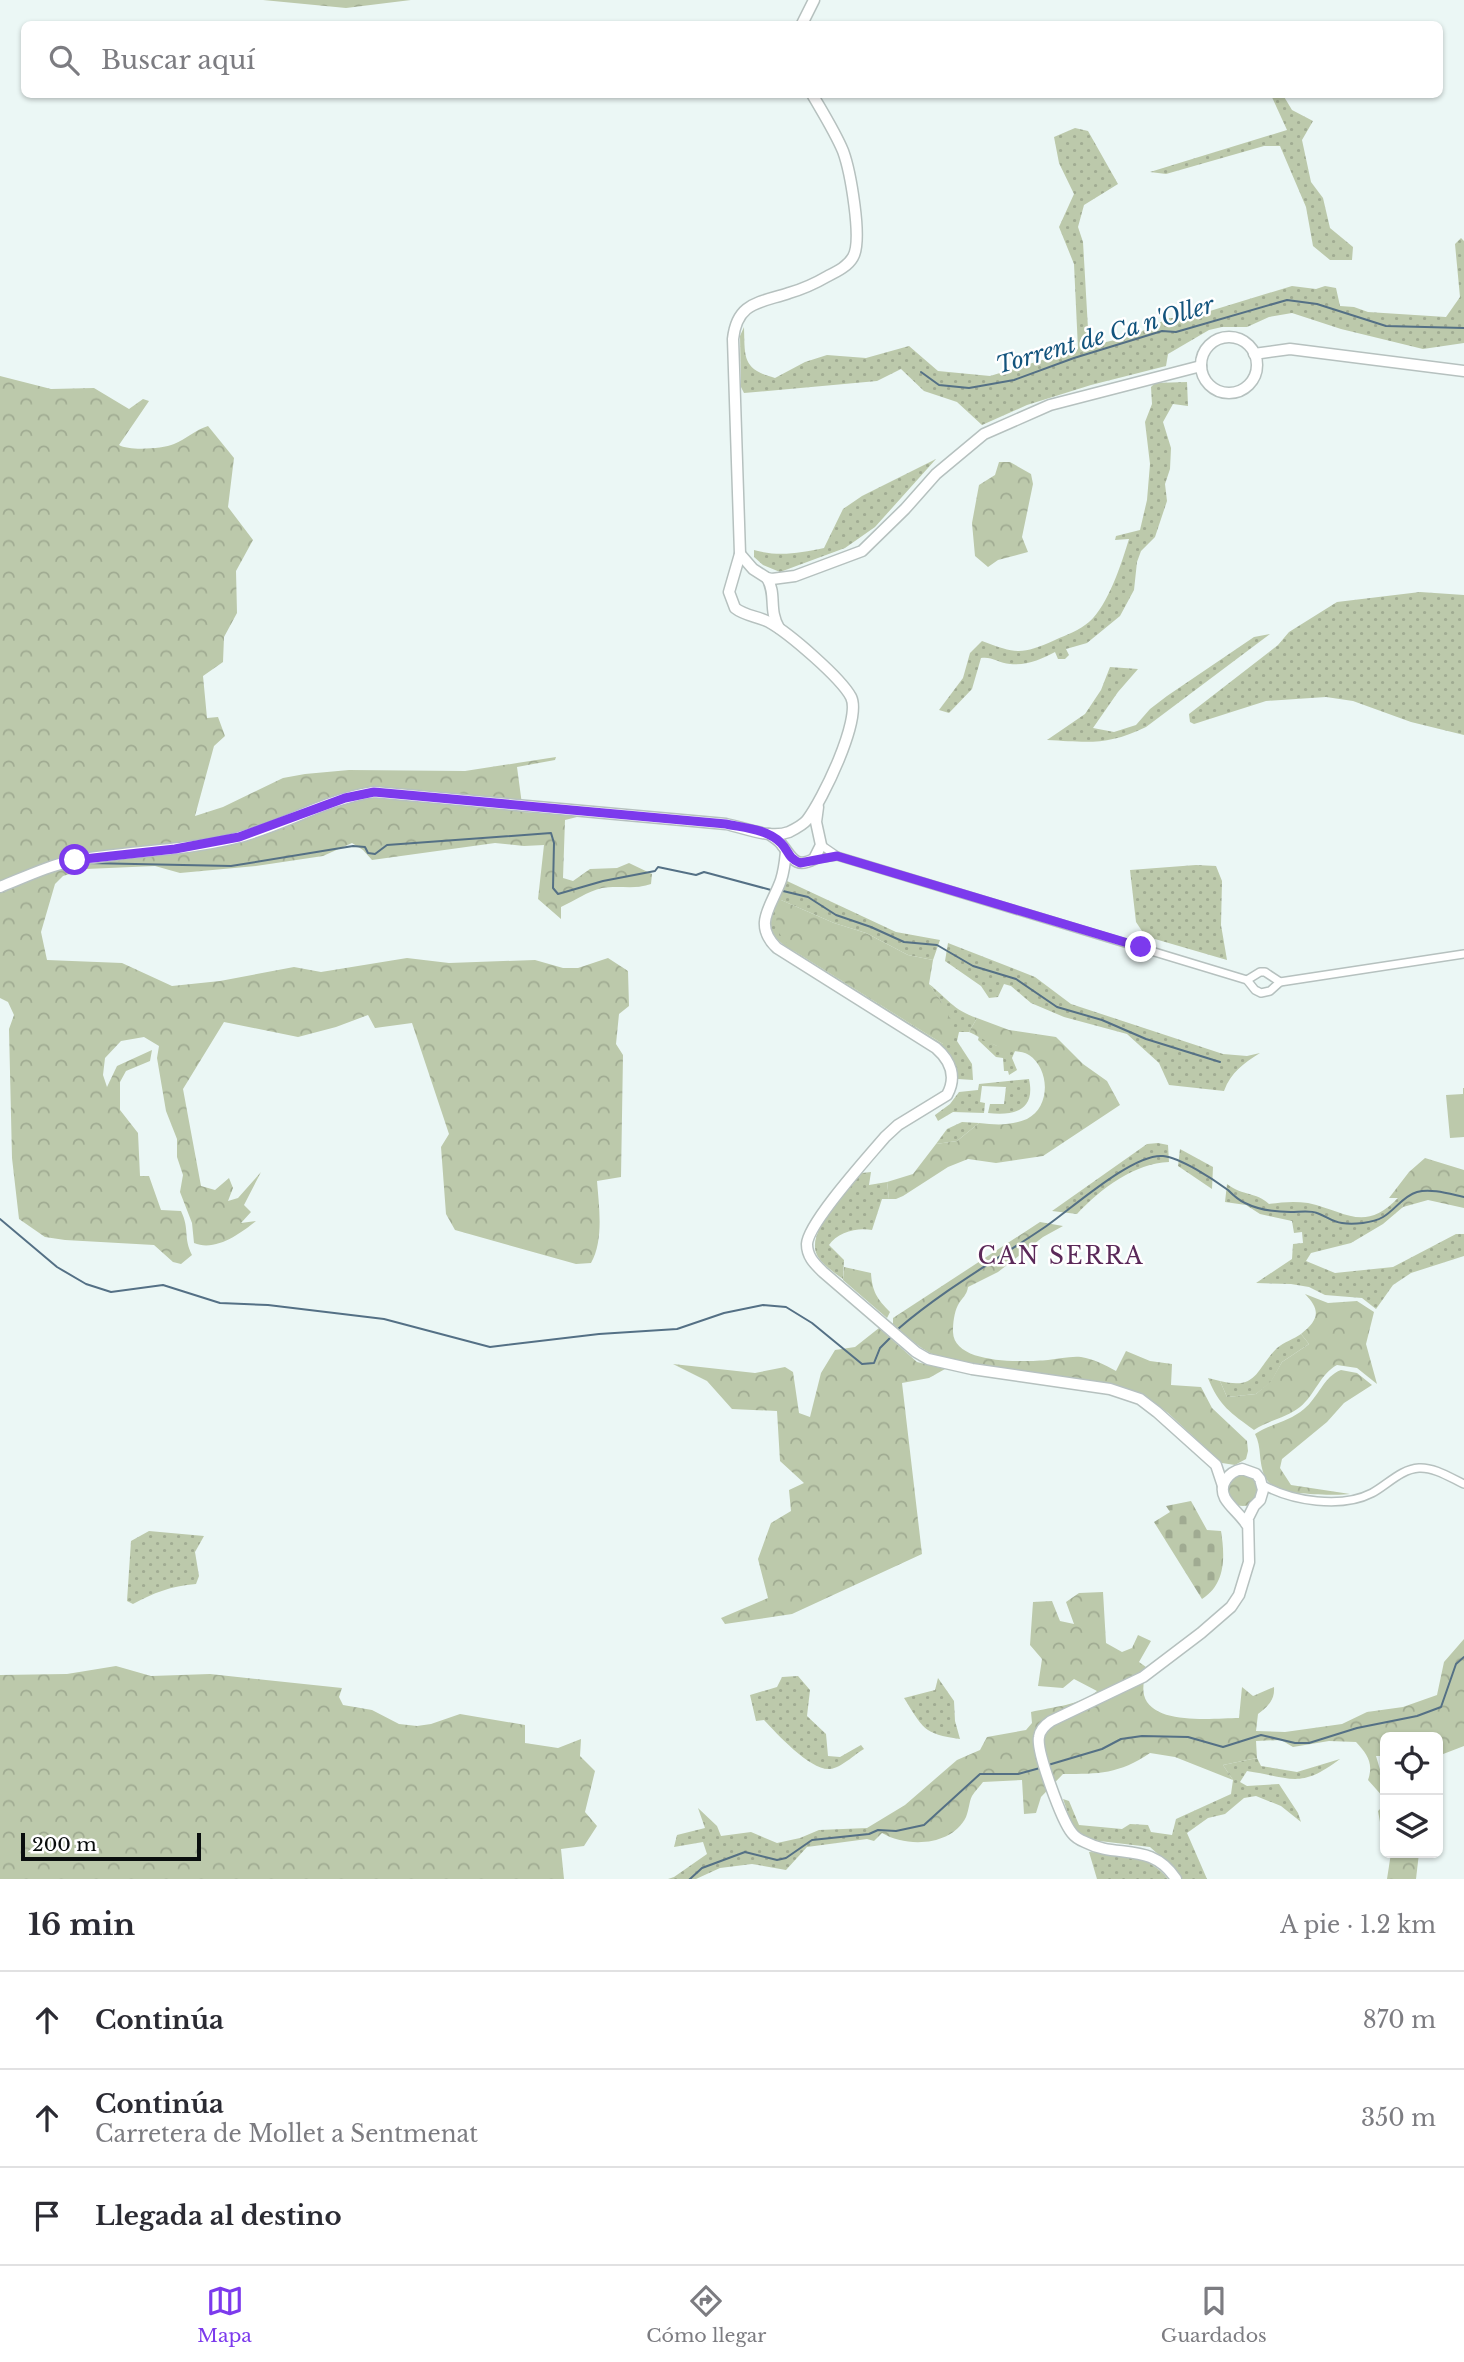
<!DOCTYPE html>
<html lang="es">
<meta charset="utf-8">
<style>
body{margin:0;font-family:"Libre Baskerville",serif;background:#f2f2f3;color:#2b2b33}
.controls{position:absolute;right:21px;bottom:21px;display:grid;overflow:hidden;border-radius:10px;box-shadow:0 2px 5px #0004}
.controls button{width:63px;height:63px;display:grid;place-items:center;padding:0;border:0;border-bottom:2px solid #e1e1e2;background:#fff;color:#2b2b33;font:35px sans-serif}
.scale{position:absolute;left:21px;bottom:18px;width:180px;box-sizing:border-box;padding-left:7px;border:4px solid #0a0e0e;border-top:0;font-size:19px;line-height:24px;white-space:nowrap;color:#0a0e0e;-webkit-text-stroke:5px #fff;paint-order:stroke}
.stop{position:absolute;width:21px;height:21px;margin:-16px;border:5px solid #7c3aed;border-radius:50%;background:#fff}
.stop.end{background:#7c3aed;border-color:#fff;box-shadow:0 2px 7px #0008}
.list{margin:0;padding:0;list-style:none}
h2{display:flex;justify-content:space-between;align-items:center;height:91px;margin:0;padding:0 28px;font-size:30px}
h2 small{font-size:23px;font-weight:400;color:#7c7c81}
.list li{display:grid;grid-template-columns:46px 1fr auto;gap:21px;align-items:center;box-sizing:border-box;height:98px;padding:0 28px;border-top:2px solid #e1e1e2}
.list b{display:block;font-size:26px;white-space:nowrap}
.list p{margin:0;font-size:23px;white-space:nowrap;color:#7c7c81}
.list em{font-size:23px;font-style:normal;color:#7c7c81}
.icon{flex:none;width:38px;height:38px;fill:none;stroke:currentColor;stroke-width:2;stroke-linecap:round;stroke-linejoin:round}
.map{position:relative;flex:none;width:1464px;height:1879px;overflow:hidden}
.search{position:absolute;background:#fff;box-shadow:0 2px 5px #0004;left:21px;right:21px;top:21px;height:77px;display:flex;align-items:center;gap:18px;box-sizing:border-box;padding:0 24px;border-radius:10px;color:#7c7c81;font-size:26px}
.sheet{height:385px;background:#fff}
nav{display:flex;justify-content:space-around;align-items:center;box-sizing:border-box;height:98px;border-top:2px solid #e1e1e2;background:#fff;font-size:19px;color:#7c7c81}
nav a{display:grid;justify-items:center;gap:4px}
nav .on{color:#7c3aed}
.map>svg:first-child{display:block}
.grass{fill:url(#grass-dots)}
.forest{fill:url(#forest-crowns)}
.cemetery{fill:url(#cemetery-stones)}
.pitch{fill:#bcc9ab}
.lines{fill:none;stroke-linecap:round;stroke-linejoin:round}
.stream{stroke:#547085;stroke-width:2}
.minor-casing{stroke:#b6c1bf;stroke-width:10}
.major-casing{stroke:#b6c1bf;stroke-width:13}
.minor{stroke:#fff;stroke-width:7}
.major{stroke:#fff;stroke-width:10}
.route{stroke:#7c3aed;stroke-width:9}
.labels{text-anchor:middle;stroke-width:5;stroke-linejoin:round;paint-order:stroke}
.water-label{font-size:23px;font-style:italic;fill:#13547d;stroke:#fff}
.neighbourhood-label{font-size:23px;letter-spacing:2px;fill:#5b2959;stroke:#fff}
</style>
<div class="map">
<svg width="1464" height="1879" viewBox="0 0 1464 1879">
<defs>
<pattern id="grass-dots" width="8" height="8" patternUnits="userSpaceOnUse" patternTransform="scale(1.75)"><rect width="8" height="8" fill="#bcc9ab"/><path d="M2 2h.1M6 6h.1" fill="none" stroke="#a0ab92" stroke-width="1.8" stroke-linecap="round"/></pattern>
<pattern id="forest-crowns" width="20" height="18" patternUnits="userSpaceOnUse" patternTransform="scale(1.75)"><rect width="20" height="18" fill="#bcc9ab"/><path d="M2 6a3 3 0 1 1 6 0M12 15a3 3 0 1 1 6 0" fill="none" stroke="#a0ab92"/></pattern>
<pattern id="cemetery-stones" width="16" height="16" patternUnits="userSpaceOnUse" patternTransform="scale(1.75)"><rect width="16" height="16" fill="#bcc9ab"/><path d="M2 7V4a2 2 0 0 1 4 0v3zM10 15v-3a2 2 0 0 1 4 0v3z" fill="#a0ab92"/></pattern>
</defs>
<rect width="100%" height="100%" fill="#ebf7f5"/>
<g class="grass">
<polygon points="1271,95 1283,95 1292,110 1313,121 1302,140 1311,182 1323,198 1330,228 1353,247 1352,260 1330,260 1313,246 1306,207 1280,146 1264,146 1166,174 1150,172 1287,130"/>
<path d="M1075 128 1088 131 1118 184 1084 205 1078 227 1083 242 1089 346 1132 336 1169 318H1187L1292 286 1316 289 1325 286 1336 288 1340 306 1354 307 1368 312 1446 317 1460 297 1455 244 1461 238 1464 241V343L1423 349 1341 329 1292 313 1269 317 1247 327H1222L1209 330 1168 354 1166 366 1091 385 1027 405 982 425 957 402 924 391 901 369 877 381 744 393 741 387 740 336 744 327C745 358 742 369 775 378L805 362 827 355 866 358 909 346 938 371 990 376 1078 349 1074 264 1059 227 1074 194 1059 163 1054 137Z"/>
<path d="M1187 382 1188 406 1173 404 1163 422 1171 448 1170 469 1165 484 1167 501 1155 537 1141 551 1137 562 1134 590 1120 616 1087 643 1066 649 1069 655 1065 659H1058L1055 652C1042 659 1026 666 1010 664 999 663 991 656 981 658L972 689 949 713 939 710 963 678 970 653 982 641C1017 654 1021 655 1055 640 1066 635 1080 630 1089 622 1108 606 1122 562 1129 539L1115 540 1116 536 1140 530 1147 500 1150 464 1145 422 1152 404 1151 387 1155 383Z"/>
<path d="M936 459 875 527 845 548 780 572 763 565 754 557V550C779 557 799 553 824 548L843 509 862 496Z"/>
<polygon points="1420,592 1464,595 1464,735 1411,722 1353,701 1326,697 1266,701 1194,724 1190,722 1189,714 1278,645 1289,632 1337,602"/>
<path d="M1270 634 1146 727C1107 746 1088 742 1047 740L1085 714 1101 690 1110 667 1138 669 1118 692 1093 728 1114 732 1136 725 1150 709 1167 696 1254 637Z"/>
<polygon points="1196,865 1216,866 1222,881 1221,925 1227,960 1148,937 1142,931 1136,922 1130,870"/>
<path d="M787 881 896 932 940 940 933 960 908 955 866 933 834 923 781 900 794 951 943 1044 942 1003 929 984C947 998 953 1010 977 1018L969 1032H959L957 1041 972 1064 973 1080 958 1079 950 1054 941 1046C915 1030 778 951 772 932 767 916 780 895 787 881Z"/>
<path d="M948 943 1035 977 1071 1004 1223 1054 1247 1056 1260 1053C1244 1063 1231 1072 1224 1091L1169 1085 1159 1063 1127 1034 1064 1017 1031 1003 1011 986 1004 984 998 997 989 998 981 986 945 961Z"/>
<polygon points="979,1036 995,1045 1015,1051 1012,1058 1017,1070 1009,1075 1008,1071 1004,1071 1003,1058 996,1057 978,1040"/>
<path d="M1029 1079C1036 1111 1013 1116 988 1113L990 1104H1004L1006 1087 982 1086 980 1102 985 1103 984 1113 953 1112 938 1121 935 1115 950 1104 959 1092 978 1090 979 1084Z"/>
<polygon points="962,1122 979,1123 957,1141 936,1144 947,1129"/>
<path d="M1158 1143 1168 1145 1169 1162C1135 1163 1100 1189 1077 1214L1052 1211 1147 1144Z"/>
<polygon points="1180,1149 1213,1167 1212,1189 1178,1166"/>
<path d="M871 1172 869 1185 887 1182 889 1199H882L872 1230C858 1227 837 1232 829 1245L844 1260 843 1279C835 1273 824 1266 818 1257 803 1233 847 1192 862 1173Z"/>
<path d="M1227 1184C1244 1197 1255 1191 1269 1204 1282 1202 1295 1201 1308 1203 1348 1212 1364 1233 1399 1197L1403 1207 1383 1224 1351 1243 1311 1253 1306 1261 1335 1273 1393 1267 1456 1234H1464V1256L1411 1273 1393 1285 1376 1309 1362 1298 1325 1295 1309 1287 1291 1284 1256 1283 1292 1259 1293 1244 1303 1243 1302 1232 1294 1233 1292 1221 1260 1214 1246 1205 1225 1202Z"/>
<path d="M1301 1334 1309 1344 1282 1362 1271 1382 1256 1394 1227 1397 1220 1381C1258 1390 1255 1370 1277 1348 1284 1342 1294 1339 1301 1334Z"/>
<path d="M149 1531 204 1536 195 1552 199 1576 196 1584C170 1586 154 1593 133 1604L127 1601 131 1541Z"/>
<path d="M798 1676 810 1690 807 1716 826 1734 828 1756 840 1757 861 1745 864 1749C855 1754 841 1768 830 1769 811 1771 777 1734 764 1720L756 1721 750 1695 777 1687 782 1677Z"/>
<path d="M938 1678 954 1701 955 1721 960 1739C923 1734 923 1728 904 1698L935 1690Z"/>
<path d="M1257 1758 1261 1766 1297 1772 1340 1759C1300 1789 1293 1778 1247 1771L1240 1782 1247 1786 1279 1784 1298 1813 1301 1822 1281 1806 1256 1796 1244 1798 1225 1814 1208 1818 1187 1833 1207 1879H1180L1169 1864 1150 1847 1091 1840 1074 1831 1063 1799 1069 1801 1079 1825 1122 1829 1130 1824 1148 1825 1151 1832 1172 1835 1176 1819 1231 1794 1233 1780 1223 1765Z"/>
<polygon points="698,1808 717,1826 721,1836 751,1832 777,1843 800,1838 819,1830 867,1828 867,1839 807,1847 786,1870 752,1864 720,1868 696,1879 668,1879 674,1877 707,1854 703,1842 674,1847 677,1835 705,1828"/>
<path d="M1089 1852C1117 1854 1149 1854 1168 1879H1097Z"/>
</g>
<g class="forest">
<polygon points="263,0 411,0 346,8"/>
<path d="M0 376 51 389 94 388 129 409 143 399 149 401 119 445C129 451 162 449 174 444 186 439 195 430 208 426L234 458 228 507 253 540 236 571 237 613 224 637 223 662 203 676 207 718 218 717 225 736 214 746 195 816 223 807 283 778 305 774 349 770 465 771 556 757 555 760 517 767 523 812 581 816 565 820 563 878 573 881 590 869 617 868 629 863 652 874 651 884C635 890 619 885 602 888 588 891 574 901 561 907V919L538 899 544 845 524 846 495 843 372 860 363 850 352 843 323 856 256 866 180 873 155 866 86 869 63 876 55 884 41 932 47 960 122 963 172 986 220 981 294 967 321 972 407 958 449 963 535 960 563 968H578L608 958 628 971 629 1006 619 1014 616 1044 623 1055 621 1177 597 1181C599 1207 604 1240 591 1263L576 1264 455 1230 446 1214 441 1147 449 1134 412 1023 375 1028 368 1015 336 1027 298 1037 224 1022 183 1089 201 1186 215 1190 229 1178 233 1188 228 1201 238 1198 261 1172 244 1205 251 1212 241 1223 256 1221C240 1234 215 1252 194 1243L192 1223 180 1192 183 1175 177 1157V1139L166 1111 157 1058 159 1046 144 1037 121 1041 105 1058 103 1075 107 1087 117 1066 152 1050 150 1061 126 1071 120 1082V1110L138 1133 140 1176H149L161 1210 181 1211C190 1230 183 1237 192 1255L181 1264 173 1262 154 1245 65 1240 45 1237 19 1219 12 1158 9 1029 14 1015 8 1002 0 998Z"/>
<polygon points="999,462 1010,462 1031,474 1033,484 1022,537 1028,552 998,560 988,567 975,556 972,523 979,485 995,475"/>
<path d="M781 900 834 923 866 933 908 955 933 960 929 984C943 1004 956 1019 951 1044H943L794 951C776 933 772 925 781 900Z"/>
<path d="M977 1018 1009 1030 1056 1037 1083 1064 1107 1081 1120 1105 1043 1156 996 1163 968 1159 948 1167 903 1196 896 1199H889L887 1182 913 1174 936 1144 957 1141 979 1123C996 1125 1010 1126 1027 1119 1051 1107 1050 1069 1029 1055 1022 1051 1016 1052 1009 1050 995 1047 982 1038 969 1032Z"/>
<polygon points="1425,1158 1464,1170 1464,1208 1428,1200 1403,1207 1399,1198 1389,1198 1409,1172"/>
<path d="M1040 1222 1063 1226 1043 1237 998 1272 968 1287C967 1295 962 1298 958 1305 954 1313 953 1323 953 1332 954 1365 1024 1362 1048 1360 1059 1359 1070 1356 1081 1357 1094 1359 1105 1365 1116 1371L1126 1351 1150 1361 1172 1364 1171 1385 1201 1387 1212 1408 1247 1441 1248 1451 1246 1459 1235 1465 1222 1463 1168 1413 1149 1399 1129 1391 958 1363C926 1355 917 1345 893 1324V1318Z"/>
<path d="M844 1267 871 1273C872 1291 877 1299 890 1312L887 1318 843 1280Z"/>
<path d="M1305 1294 1328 1303 1357 1301 1374 1312 1366 1344 1377 1384 1357 1368 1337 1365C1320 1374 1315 1395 1300 1407 1286 1418 1269 1420 1254 1430 1231 1413 1219 1406 1208 1378L1220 1381 1227 1397 1256 1394 1271 1381 1282 1362 1309 1344 1301 1334C1319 1320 1321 1310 1305 1294Z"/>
<polygon points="879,1328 917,1362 945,1369 929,1378 902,1383 922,1554 792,1614 725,1624 721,1618 768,1598 758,1559 771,1523 791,1511 789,1490 804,1483 780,1461 777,1411 732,1409 707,1381 673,1364 755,1373 785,1367 793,1372 799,1413 810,1417 821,1373 835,1350 855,1347"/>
<path d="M1341 1370 1357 1373 1372 1385 1344 1403 1327 1422 1282 1459 1280 1468 1291 1485 1350 1494C1337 1496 1289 1494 1277 1489 1273 1487 1267 1481 1265 1477 1258 1462 1262 1447 1255 1434 1271 1424 1290 1421 1304 1409 1318 1398 1324 1376 1341 1370Z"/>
<circle cx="1243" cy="1490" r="16"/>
<path d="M1103 1592 1106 1643 1122 1652 1132 1648 1138 1635 1151 1641 1139 1662 1146 1667C1145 1676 1142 1686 1144 1695 1152 1726 1214 1718 1239 1718L1242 1687 1253 1696 1274 1687C1275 1700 1268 1706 1258 1714L1256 1731 1285 1732 1342 1724 1367 1712 1403 1707 1437 1695 1444 1662 1464 1639V1746L1438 1756V1737H1385V1756H1376L1381 1773 1385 1779V1840L1382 1833 1378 1811 1384 1805V1798L1368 1780C1374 1763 1367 1754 1356 1742L1329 1741 1293 1747 1281 1740 1256 1741 1257 1758 1223 1765 1233 1780 1175 1757 1150 1753C1119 1774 1099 1774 1063 1774L1041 1797 1036 1813 1024 1814 1022 1780 983 1782C980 1786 975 1791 972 1796 969 1802 969 1810 966 1817 952 1846 907 1848 882 1833L874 1841 867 1839V1828L905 1805 957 1760 980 1750 987 1737 1026 1730 1032 1723 1031 1712C1052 1707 1081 1705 1097 1691L1074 1679 1063 1688 1038 1686 1042 1659 1030 1645 1033 1602 1052 1601 1060 1621 1074 1624 1066 1602 1079 1593Z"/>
<polygon points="116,1666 151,1676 210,1674 342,1688 339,1697 343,1705 372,1710 399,1724 417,1726 431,1724 460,1714 525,1725 525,1743 558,1748 581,1739 580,1756 595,1771 585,1812 597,1826 584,1846 561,1849 564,1879 0,1879 0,1675 67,1674"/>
<polygon points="1391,1853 1419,1853 1416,1879 1387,1879"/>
</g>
<path class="cemetery" d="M1191 1501 1207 1530 1221 1531C1225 1556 1226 1584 1202 1599L1154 1522 1170 1512 1166 1506Z"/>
<polygon class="pitch" points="1463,1088 1464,1088 1464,1137 1450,1138 1446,1095 1463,1094"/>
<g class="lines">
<g class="stream">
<polyline points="921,372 939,385 969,388 1014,380 1074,358 1162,331 1176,332 1287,300 1317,304 1386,326 1464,328"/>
<polyline points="87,863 231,866 353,846 365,847 368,853 375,854 387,845 551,833 554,843 553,888 558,894 603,881 655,871 658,867 696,875 704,872 771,890"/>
<polyline points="783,891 808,897 836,915 871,927 904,942 937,945 973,966 1016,979 1057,1007 1102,1020 1146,1039 1220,1062"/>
<polyline points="0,1219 57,1267 86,1284 111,1292 163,1285 220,1303 268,1305 384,1319 490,1347 599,1334 677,1329 724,1313 763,1305 786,1307 812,1323 862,1364 874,1363 880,1348 891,1337"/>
<path d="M898 1329C942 1291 993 1262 1042 1229 1068 1212 1132 1153 1163 1156 1181 1158 1213 1179 1228 1190 1233 1195 1238 1200 1245 1203 1259 1210 1275 1212 1291 1212 1299 1212 1310 1210 1317 1213 1326 1216 1332 1222 1342 1223 1353 1225 1373 1223 1383 1217 1395 1210 1403 1196 1417 1192 1431 1188 1450 1194 1464 1197"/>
<polyline points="1048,1765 1102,1749 1121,1739 1142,1736 1188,1737 1223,1747 1261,1735 1295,1743 1309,1743 1357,1728 1417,1716 1441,1707 1456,1664 1464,1657"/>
<polyline points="690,1879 702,1868 745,1852 777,1860 786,1858 812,1840 869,1834 878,1830 896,1831 924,1825 980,1774 1018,1774 1040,1768"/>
</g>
<defs>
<g id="minor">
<polyline points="821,845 837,856 877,868 1247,980 1255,990 1261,993 1270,991 1280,982 1464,954"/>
<polyline points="814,859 837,856"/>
<polyline points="1247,980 1260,972 1265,972 1280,982"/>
<path d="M1263 1485C1292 1501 1341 1509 1372 1493 1387 1485 1401 1469 1419 1468 1434 1467 1451 1478 1464 1484"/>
</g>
<g id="major">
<polyline points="802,24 814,0"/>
<circle cx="1229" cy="365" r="28"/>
<polyline points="1254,354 1290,349 1464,371"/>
<polyline points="740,554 753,569 767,578 772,579 795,576 862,551 905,509 936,474 984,434 1050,405 1201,366"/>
<path d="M767 578C777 595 768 609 779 628"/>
<path d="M769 834C773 837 779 840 782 845 792 857 795 869 814 859L821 845 816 822 818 807"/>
<path d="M786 852C785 862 784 871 781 880 772 906 752 924 777 948L936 1048C951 1061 957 1077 947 1095L898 1125 885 1137C869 1156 808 1223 807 1244 807 1257 815 1264 823 1272L916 1352 928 1359 972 1369 1110 1389 1140 1399 1157 1412 1216 1465 1223 1486"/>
<path d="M0 887C25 877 50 865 76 860 129 851 183 851 236 838 283 826 325 799 374 792L726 824C745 828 770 839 789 832 795 829 803 825 807 820 822 801 862 719 851 697 841 678 789 633 769 622 757 616 745 616 735 608L729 592 740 554 733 339C737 302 759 303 789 293 803 289 816 283 828 276 838 271 848 266 853 257 863 240 850 170 843 151 835 132 823 113 812 94"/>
<path d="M1176 1879C1151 1841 1117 1859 1085 1842 1080 1840 1075 1837 1072 1833 1062 1821 1036 1751 1039 1737 1040 1730 1045 1725 1051 1721L1143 1677 1201 1633 1231 1607 1239 1595 1249 1562 1248 1518 1254 1506 1260 1500 1263 1490 1260 1479 1256 1474 1242 1469C1229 1472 1218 1484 1225 1498 1230 1507 1241 1515 1247 1525"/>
</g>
</defs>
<use href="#minor" class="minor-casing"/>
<use href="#major" class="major-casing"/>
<use href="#minor" class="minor"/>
<use href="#major" class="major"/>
</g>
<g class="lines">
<path class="route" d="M75 860 175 849 239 837 345 798 374 792 726 824C745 828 767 829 781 843 789 851 787 857 800 863L837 856 1141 947"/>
</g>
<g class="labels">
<g class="water-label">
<text transform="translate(1105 335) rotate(-16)" y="8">Torrent de Ca n'Oller</text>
</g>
<g class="neighbourhood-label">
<text x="1061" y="1264">CAN SERRA</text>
</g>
</g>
</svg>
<div class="controls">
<button><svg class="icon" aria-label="locate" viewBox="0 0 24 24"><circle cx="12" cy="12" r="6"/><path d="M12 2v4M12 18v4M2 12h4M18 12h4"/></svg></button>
<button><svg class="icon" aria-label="layers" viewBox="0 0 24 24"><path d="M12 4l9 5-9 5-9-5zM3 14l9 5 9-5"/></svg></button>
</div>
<div class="scale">200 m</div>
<div class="stop" style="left:75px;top:860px"></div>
<div class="stop end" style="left:1141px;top:947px"></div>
<div class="search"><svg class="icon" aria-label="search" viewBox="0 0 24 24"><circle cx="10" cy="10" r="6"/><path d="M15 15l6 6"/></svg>Buscar aquí</div>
</div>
<section class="sheet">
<h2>16 min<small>A pie · 1.2 km</small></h2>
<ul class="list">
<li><svg class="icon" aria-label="ahead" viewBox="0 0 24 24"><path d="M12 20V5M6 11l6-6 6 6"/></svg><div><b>Continúa</b></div><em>870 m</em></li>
<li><svg class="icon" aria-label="ahead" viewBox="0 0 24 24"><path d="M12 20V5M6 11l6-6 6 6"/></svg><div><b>Continúa</b><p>Carretera de Mollet a Sentmenat</p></div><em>350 m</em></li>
<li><svg class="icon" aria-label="arrive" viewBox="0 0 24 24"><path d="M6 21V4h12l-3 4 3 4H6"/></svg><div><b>Llegada al destino</b></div></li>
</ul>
</section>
<nav>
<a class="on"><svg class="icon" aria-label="map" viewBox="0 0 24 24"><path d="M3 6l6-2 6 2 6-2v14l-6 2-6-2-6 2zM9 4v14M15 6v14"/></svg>Mapa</a>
<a><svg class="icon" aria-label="directions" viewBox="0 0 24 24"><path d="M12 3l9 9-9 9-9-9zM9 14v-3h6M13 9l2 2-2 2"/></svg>Cómo llegar</a>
<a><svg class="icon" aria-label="saved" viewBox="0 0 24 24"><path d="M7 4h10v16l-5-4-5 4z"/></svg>Guardados</a>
</nav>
